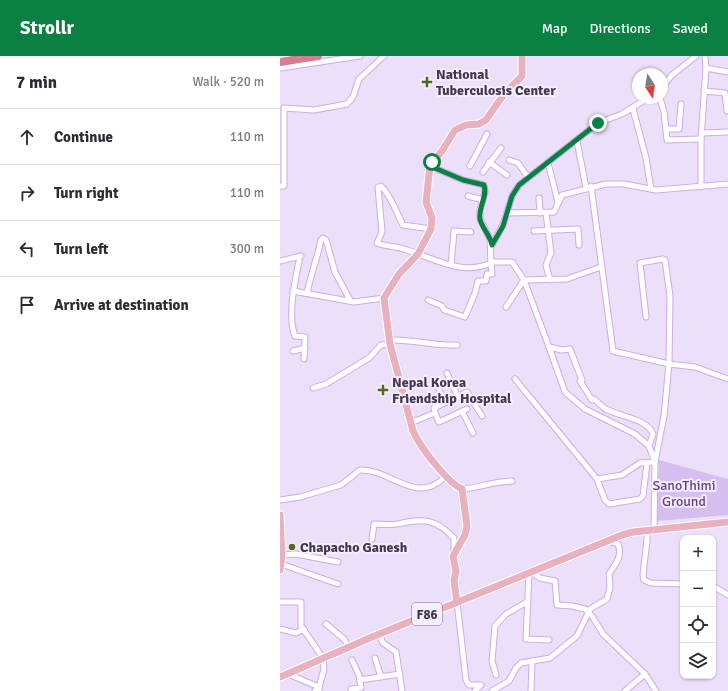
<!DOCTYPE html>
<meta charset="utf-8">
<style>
body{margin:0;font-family:Signika,sans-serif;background:#f2f2f3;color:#2b2b33}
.controls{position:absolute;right:12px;bottom:12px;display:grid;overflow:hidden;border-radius:8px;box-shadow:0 1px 3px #0004}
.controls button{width:36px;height:36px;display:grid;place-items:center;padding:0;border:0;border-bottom:1px solid #e1e1e2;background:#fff;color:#2b2b33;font:20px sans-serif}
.compass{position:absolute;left:352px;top:12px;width:36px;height:36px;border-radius:50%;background:#fff;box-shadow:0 1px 3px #0004;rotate:168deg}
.stop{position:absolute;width:12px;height:12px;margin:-9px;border:3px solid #0b8043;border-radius:50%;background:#fff}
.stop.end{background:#0b8043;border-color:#fff;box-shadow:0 1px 4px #0008}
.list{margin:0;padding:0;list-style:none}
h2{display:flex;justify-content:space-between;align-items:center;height:52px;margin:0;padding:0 16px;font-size:17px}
h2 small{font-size:13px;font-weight:400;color:#7c7c81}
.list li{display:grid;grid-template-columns:26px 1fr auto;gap:12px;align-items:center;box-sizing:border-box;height:56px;padding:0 16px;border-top:1px solid #e1e1e2}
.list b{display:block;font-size:15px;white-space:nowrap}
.list em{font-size:13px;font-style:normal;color:#7c7c81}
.icon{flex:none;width:22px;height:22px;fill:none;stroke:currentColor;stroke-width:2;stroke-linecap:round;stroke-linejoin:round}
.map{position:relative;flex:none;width:448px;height:635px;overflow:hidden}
header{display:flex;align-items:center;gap:24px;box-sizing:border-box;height:56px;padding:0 20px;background:#0b8043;color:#fff}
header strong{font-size:19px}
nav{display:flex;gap:22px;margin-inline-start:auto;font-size:14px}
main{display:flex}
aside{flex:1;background:#fff}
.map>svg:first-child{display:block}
.green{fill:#d6bef0}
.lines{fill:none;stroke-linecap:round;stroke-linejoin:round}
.minor-casing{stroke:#cbacec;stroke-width:7}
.major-casing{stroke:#fff;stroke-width:9}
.highway-casing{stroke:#fff;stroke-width:10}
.minor{stroke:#fff;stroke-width:5}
.major{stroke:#e8b1bd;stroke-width:7}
.highway{stroke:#d87d91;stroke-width:8}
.route{stroke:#0b8043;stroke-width:5}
.poi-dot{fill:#516b1d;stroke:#f5effd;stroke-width:1.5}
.labels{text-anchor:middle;stroke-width:4;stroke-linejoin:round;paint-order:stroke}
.shield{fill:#f5effd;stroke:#786e84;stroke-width:1}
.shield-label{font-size:13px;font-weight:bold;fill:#433650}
.poi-label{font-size:14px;font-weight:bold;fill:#433650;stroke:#f5effd;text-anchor:start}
.park-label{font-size:14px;fill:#693b90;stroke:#f5effd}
</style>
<header>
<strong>Strollr</strong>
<nav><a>Map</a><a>Directions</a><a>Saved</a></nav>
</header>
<main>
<aside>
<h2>7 min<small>Walk · 520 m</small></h2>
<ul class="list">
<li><svg class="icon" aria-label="ahead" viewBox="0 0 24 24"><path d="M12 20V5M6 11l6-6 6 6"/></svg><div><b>Continue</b></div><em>110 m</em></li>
<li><svg class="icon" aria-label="right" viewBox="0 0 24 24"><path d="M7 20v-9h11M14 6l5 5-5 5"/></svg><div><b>Turn right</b></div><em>110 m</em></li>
<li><svg class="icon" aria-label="left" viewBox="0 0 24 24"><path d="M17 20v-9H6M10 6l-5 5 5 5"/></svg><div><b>Turn left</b></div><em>300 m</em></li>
<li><svg class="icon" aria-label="arrive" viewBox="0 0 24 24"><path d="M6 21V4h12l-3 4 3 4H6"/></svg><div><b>Arrive at destination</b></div></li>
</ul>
</aside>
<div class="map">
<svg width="448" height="635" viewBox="0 0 448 635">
<rect width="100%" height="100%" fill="#ebdff9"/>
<polygon class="green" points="379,404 448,423 448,459 377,465"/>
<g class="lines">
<defs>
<g id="minor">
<polyline points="0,12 80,0"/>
<polyline points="426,12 448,16"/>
<polyline points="382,31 392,19 416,0"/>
<polyline points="424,35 445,37 447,55"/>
<polyline points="380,42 384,56 387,84 421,83"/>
<polyline points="353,53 366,102 371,133"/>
<polyline points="386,73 399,73 401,48"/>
<polyline points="422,77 448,76"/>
<polyline points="297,85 306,132"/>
<polyline points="229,104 238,107 248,121"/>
<polyline points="209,106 227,119"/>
<polyline points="268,107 278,146"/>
<path d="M150 110 183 124 204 129 205 136 200 154V163L210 183 211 207C183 220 155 203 127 194 117 190 107 191 97 187L102 176 98 131 101 130C112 141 116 156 123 169L151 173"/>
<polyline points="190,110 207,78"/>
<polyline points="203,116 221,92"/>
<polyline points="0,130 4,130 4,52 34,54 67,48 73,41 79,23 104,0"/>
<polyline points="311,130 333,295 389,308 415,311 448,323"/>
<polyline points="421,131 421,83 426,12 425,0"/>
<polyline points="188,140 203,144"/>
<polyline points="259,142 260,157"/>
<polyline points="227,157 274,156 282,139 326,128 344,128 376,134 448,128"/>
<polyline points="266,157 271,197 266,209 270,224"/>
<polyline points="254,175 298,173 299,189"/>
<polyline points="212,189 223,169 232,140 239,129 318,67 342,58 368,42"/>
<polyline points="0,205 21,200"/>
<path d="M19 205C15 226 7 259 15 280L25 281 24 303"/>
<polyline points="211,206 232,206 244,224 287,223 321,211"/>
<polyline points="171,209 174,175 191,176"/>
<polyline points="13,235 74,246 104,242"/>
<path d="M27 237C31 218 37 203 41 184L43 182 46 184 55 216 70 244"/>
<polyline points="148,244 162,250 164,254 185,261 195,237 198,225 206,225 207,218 212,218 211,207"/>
<path d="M226 251 244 224 269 291 282 294 290 293 302 324 300 325 312 344 314 343C318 346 322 351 326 353 340 361 367 362 373 378L369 390 375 406 360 407 342 419 317 423"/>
<polyline points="366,261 360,207 383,203 385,204 390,240 389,308 384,360 375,406 374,474"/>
<path d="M110 284C132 283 154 290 177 289"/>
<polyline points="269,291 285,336 305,353 355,378 369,390"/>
<polyline points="13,295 25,292"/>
<polyline points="167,317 178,341"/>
<polyline points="235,323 317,423 325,444 329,448 360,443 363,440 367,407"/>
<polyline points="158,331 165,347"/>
<polyline points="33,332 46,328 89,302 101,289 110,288"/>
<polyline points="182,355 193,377"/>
<polyline points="155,357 154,352 187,336 202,360"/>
<polyline points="130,367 155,357 159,366 187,353"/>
<path d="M182 433C199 432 215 425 232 425"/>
<path d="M0 444 20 441 61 429 80 414C112 413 135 450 165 421"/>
<polyline points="367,475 367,484 363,519 364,524 371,527 403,528"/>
<path d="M92 483 94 468C102 468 114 470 122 467 145 462 157 464 174 482V498"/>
<polyline points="2,499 16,498 58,506"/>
<polyline points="1,508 58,528"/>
<polyline points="253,517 260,522 275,525 277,549 292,550 305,553 312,560 323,578 365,618 376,635"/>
<polyline points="249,518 246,583 269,584"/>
<polyline points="433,530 448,539"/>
<polyline points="0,546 21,546 21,570 43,602 44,613 39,631 39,635"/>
<polyline points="177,546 186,624 189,629 201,629 195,635"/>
<polyline points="46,568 64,583 69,591"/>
<polyline points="0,573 16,577 24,573"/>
<polyline points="99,578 103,587 116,596 122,635"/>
<polyline points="95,602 101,621"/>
<polyline points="8,618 39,631 35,635"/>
<polyline points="216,619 212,605 215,570 226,558 247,546"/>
<polyline points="80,624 120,618"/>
<polyline points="72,635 71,633 81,632 79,619 72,604"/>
<path d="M212 635 229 625 236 612 241 607 270 602 297 580 310 553 327 543 330 531 329 518C335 508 343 501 338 488L329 485"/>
<polyline points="251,635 252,605"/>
<polyline points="345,635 365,618"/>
</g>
<g id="major">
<polyline points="0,459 2,499 0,514"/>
<path d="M177 546 174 525 176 515 173 500 185 479 187 470 182 433C167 426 140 391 133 375L110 288 104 242 119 218 138 198 151 173 152 162 146 146 150 110 162 95 175 74 186 69 199 68 206 64 224 38 242 20V0"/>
<polyline points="0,621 92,581 342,479 353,476 448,466"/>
</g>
<polyline id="highway" points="0,6 38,0"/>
</defs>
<use href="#minor" class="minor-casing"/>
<use href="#major" class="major-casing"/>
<use href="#highway" class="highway-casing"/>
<use href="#minor" class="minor"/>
<use href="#major" class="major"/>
<use href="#highway" class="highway"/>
</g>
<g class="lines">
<path class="route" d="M152 106 150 110 183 124 204 129C208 140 198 151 200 163 202 172 210 179 212 189L223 170 232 140 239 129 318 67"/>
</g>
<g class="poi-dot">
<path d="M145 20h4v4h4v4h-4v4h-4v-4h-4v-4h4z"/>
<path d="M101 328h4v4h4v4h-4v4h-4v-4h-4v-4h4z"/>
<circle cx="12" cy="491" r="4"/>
</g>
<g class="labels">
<rect class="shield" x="132" y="547" width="30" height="22" rx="3"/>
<g class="shield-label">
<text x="147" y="563">F86</text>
</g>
<g class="poi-label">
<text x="156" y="23">National<tspan x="156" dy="16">Tuberculosis Center</tspan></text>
<text x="112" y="331">Nepal Korea<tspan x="112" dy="16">Friendship Hospital</tspan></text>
<text x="20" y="496">Chapacho Ganesh</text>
</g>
<g class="park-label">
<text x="404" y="434">SanoThimi<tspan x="404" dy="16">Ground</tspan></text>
</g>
</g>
</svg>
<div class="controls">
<button>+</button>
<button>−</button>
<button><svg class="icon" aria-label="locate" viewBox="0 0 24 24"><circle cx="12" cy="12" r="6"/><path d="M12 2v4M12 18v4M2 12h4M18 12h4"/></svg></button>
<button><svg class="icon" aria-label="layers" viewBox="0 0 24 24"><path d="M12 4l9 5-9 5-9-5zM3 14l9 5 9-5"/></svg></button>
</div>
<svg class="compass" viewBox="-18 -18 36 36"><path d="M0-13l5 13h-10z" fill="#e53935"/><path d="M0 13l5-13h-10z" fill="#7c7c81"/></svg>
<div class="stop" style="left:152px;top:106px"></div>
<div class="stop end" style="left:318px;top:67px"></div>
</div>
</main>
